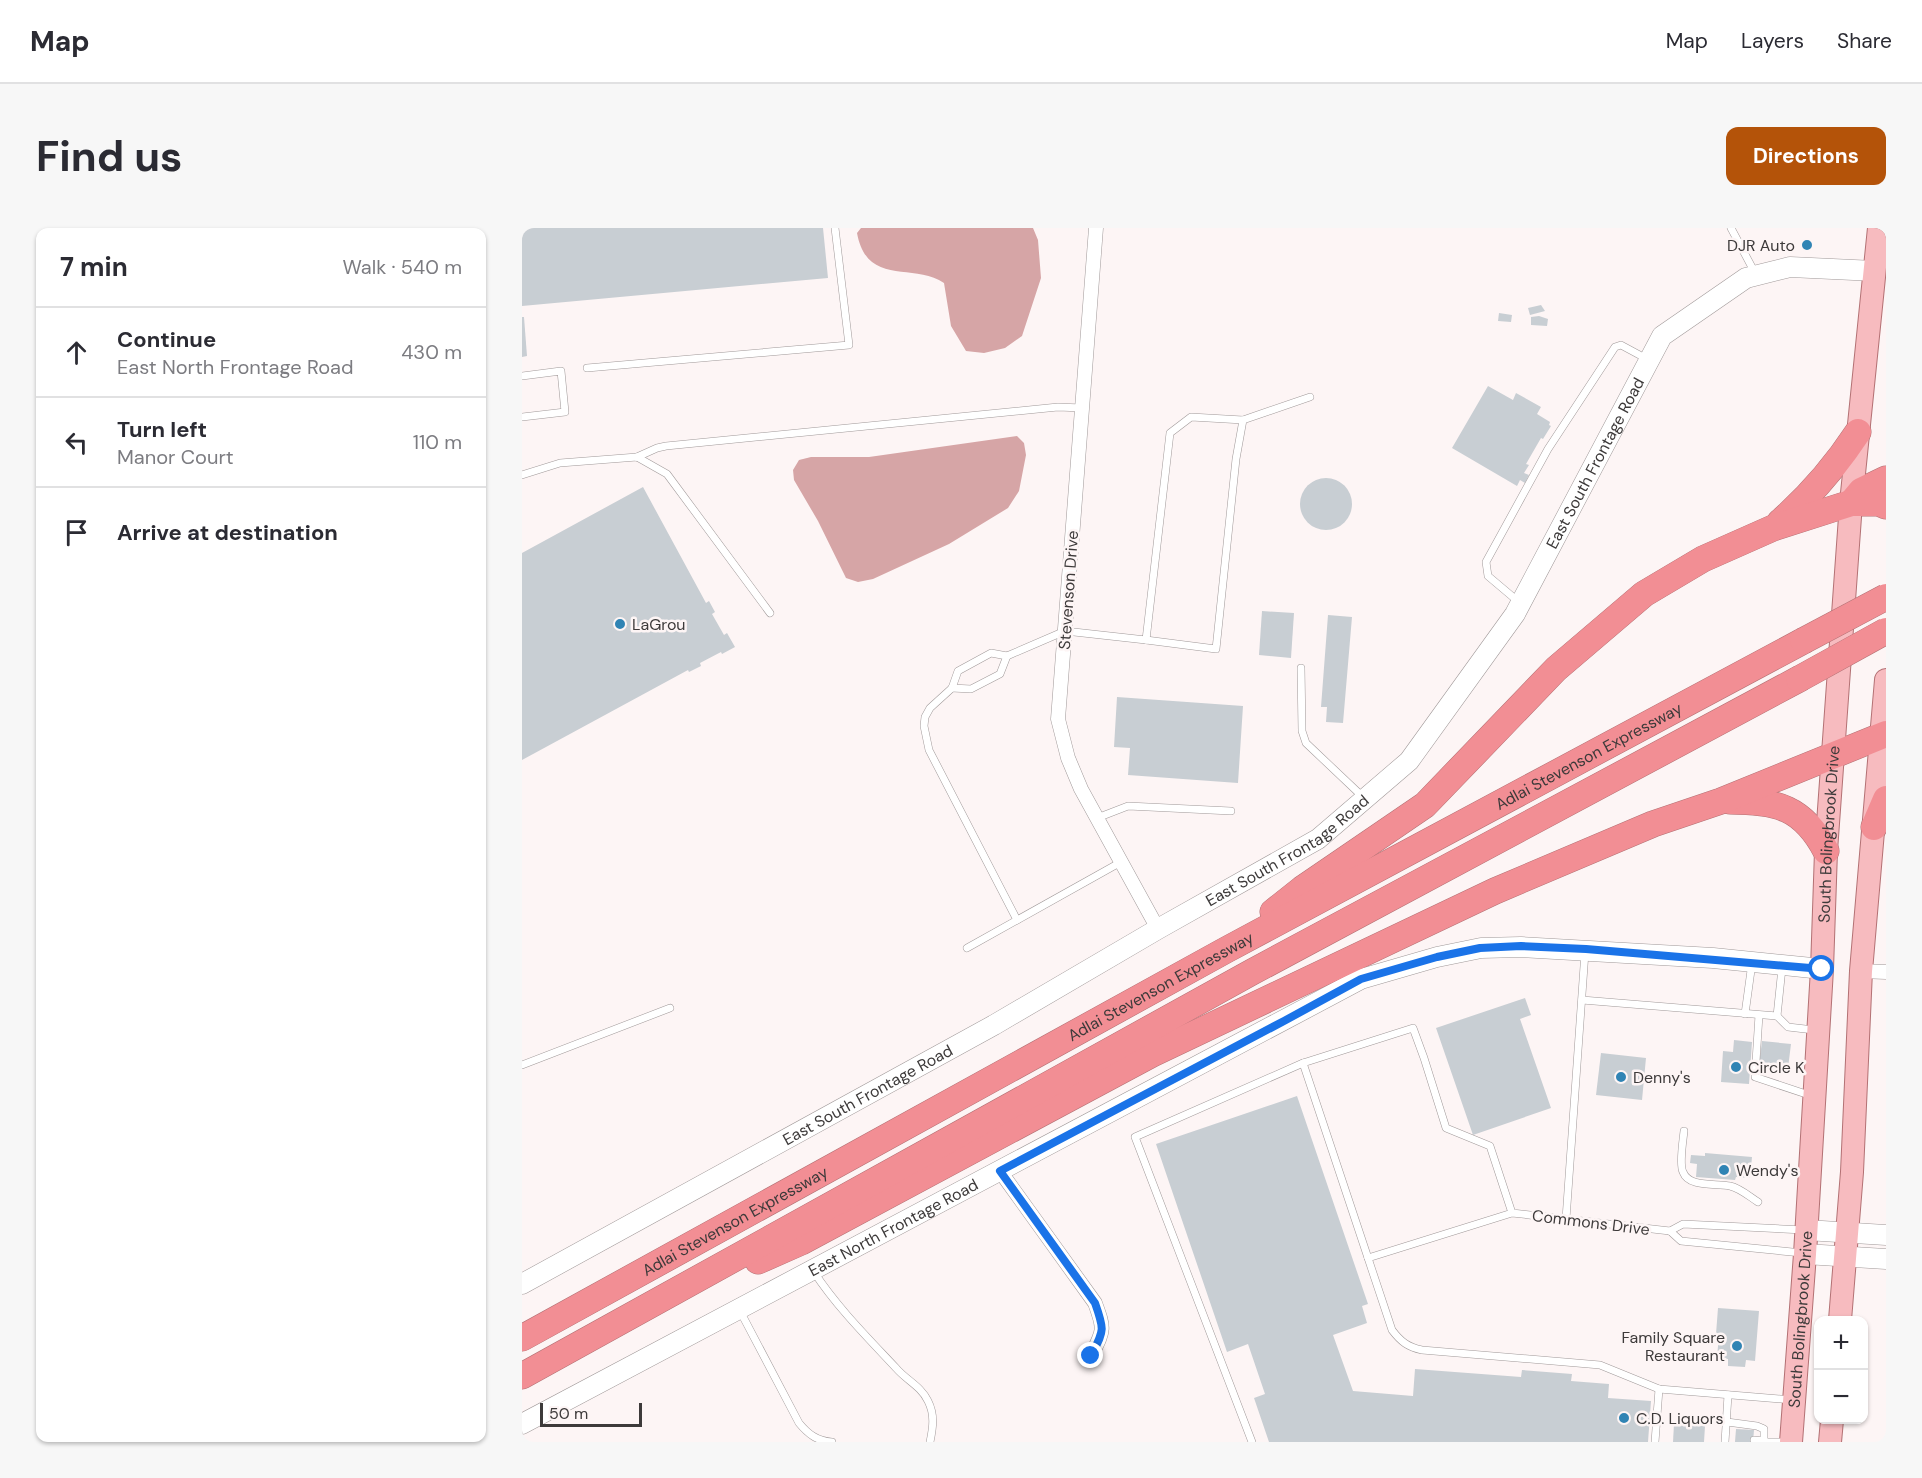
<!DOCTYPE html>
<meta charset="utf-8">
<style>
body{margin:0;font-family:"DM Sans",sans-serif;background:#f7f7f7;color:#2b2b33}
.controls{position:absolute;right:18px;bottom:18px;display:grid;overflow:hidden;border-radius:12px;box-shadow:0 2px 4px #0004}
.controls button{width:54px;height:54px;display:grid;place-items:center;padding:0;border:0;border-bottom:2px solid #e1e1e2;background:#fff;color:#2b2b33;font:30px sans-serif}
.scale{position:absolute;left:18px;bottom:15px;width:102px;box-sizing:border-box;padding-left:6px;border:3px solid #3d3a3a;border-top:0;font-size:16px;line-height:21px;white-space:nowrap;color:#3d3a3a;-webkit-text-stroke:4px #fdf5f5;paint-order:stroke}
.stop{position:absolute;width:18px;height:18px;margin:-14px;border:4px solid #1a73e8;border-radius:50%;background:#fff}
.stop.end{background:#1a73e8;border-color:#fff;box-shadow:0 2px 6px #0008}
.list{margin:0;padding:0;list-style:none}
h2{display:flex;justify-content:space-between;align-items:center;height:78px;margin:0;padding:0 24px;font-size:26px}
h2 small{font-size:20px;font-weight:400;color:#7c7c81}
.list li{display:grid;grid-template-columns:39px 1fr auto;gap:18px;align-items:center;box-sizing:border-box;height:90px;padding:0 24px;border-top:2px solid #e1e1e2}
.list b{display:block;font-size:22px;white-space:nowrap}
.list p{margin:0;font-size:20px;white-space:nowrap;color:#7c7c81}
.list em{font-size:20px;font-style:normal;color:#7c7c81}
.icon{flex:none;width:33px;height:33px;fill:none;stroke:currentColor;stroke-width:2;stroke-linecap:round;stroke-linejoin:round}
.map{position:relative;flex:none;width:1364px;height:1214px;overflow:hidden;border-radius:12px}
header{display:flex;align-items:center;gap:36px;box-sizing:border-box;height:84px;padding:0 30px;background:#fff;border-bottom:2px solid #e1e1e2}
header strong{font-size:28px}
nav{display:flex;gap:33px;margin-inline-start:auto;font-size:21px}
.intro{display:flex;align-items:center;justify-content:space-between;box-sizing:border-box;height:144px;padding:0 36px}
h1{margin:0;font-size:42px}
.button{padding:15px 27px;border-radius:12px;background:#b45309;color:#fff;font-size:21px;font-weight:700}
main{display:flex;gap:36px;padding:0 36px}
aside{flex:1;background:#fff;border-radius:12px;box-shadow:0 2px 4px #0004}
.map>svg:first-child{display:block}
.water{fill:#d6a5a6}
.building{fill:#c8ced3}
.lines{fill:none;stroke-linecap:round;stroke-linejoin:round}
.lane-casing{stroke:#a09999;stroke-width:8}
.street-casing{stroke:#a09999;stroke-width:15}
.secondary-casing{stroke:#a09999;stroke-width:21}
.primary-casing{stroke:#b37174;stroke-width:24}
.highway-casing{stroke:#b37174;stroke-width:27}
.lane{stroke:#fff;stroke-width:7}
.street{stroke:#fff;stroke-width:14}
.secondary{stroke:#fff;stroke-width:20}
.primary{stroke:#f7bbbf;stroke-width:22}
.highway{stroke:#f28e94;stroke-width:26}
.highway-bridge-casing{stroke:#b37174;stroke-width:27;stroke-linecap:butt}
.highway-bridge{stroke:#f28e94;stroke-width:26}
.route{stroke:#1a73e8;stroke-width:8}
.poi-dot{fill:#3084b4;stroke:#fdf5f5;stroke-width:2}
.labels{text-anchor:middle;stroke-width:5;stroke-linejoin:round;paint-order:stroke}
.poi-label{font-size:16px;fill:#3d3a3a;stroke:#fdf5f5;text-anchor:start}
.street-label{font-size:16px;fill:#3d3a3a;stroke:#fdf5f5}
</style>
<header>
<strong>Map</strong>
<nav><a>Map</a><a>Layers</a><a>Share</a></nav>
</header>
<div class="intro"><h1>Find us</h1><a class="button">Directions</a></div>
<main>
<aside>
<h2>7 min<small>Walk · 540 m</small></h2>
<ul class="list">
<li><svg class="icon" aria-label="ahead" viewBox="0 0 24 24"><path d="M12 20V5M6 11l6-6 6 6"/></svg><div><b>Continue</b><p>East North Frontage Road</p></div><em>430 m</em></li>
<li><svg class="icon" aria-label="left" viewBox="0 0 24 24"><path d="M17 20v-9H6M10 6l-5 5 5 5"/></svg><div><b>Turn left</b><p>Manor Court</p></div><em>110 m</em></li>
<li><svg class="icon" aria-label="arrive" viewBox="0 0 24 24"><path d="M6 21V4h12l-3 4 3 4H6"/></svg><div><b>Arrive at destination</b></div></li>
</ul>
</aside>
<div class="map">
<svg width="1364" height="1214" viewBox="0 0 1364 1214">
<rect width="100%" height="100%" fill="#fdf5f5"/>
<g class="water">
<path d="M339 0H511L516 12 519 50 500 108 483 120 462 125 444 123 429 98 422 55C391 34 345 59 335 5Z"/>
<polygon points="495,208 502,215 504,227 497,263 486,280 427,316 351,351 336,354 324,350 296,293 272,252 271,242 277,232 289,229 347,229"/>
</g>
<g class="building">
<polygon points="0,0 301,0 306,50 0,78"/>
<polygon points="1019,77 1023,83 1008,87 1006,80"/>
<polygon points="977,85 990,87 989,94 976,93"/>
<polygon points="1017,88 1026,91 1025,98 1009,97 1009,89"/>
<polygon points="0,89 2,89 5,128 0,129"/>
<polygon points="966,158 991,172 994,165 1019,179 1015,186 1028,194 1027,197 1029,198 1021,211 1019,210 1004,236 1007,237 1002,245 1007,247 1003,255 998,252 995,258 930,220"/>
<circle cx="804" cy="276" r="26"/>
<polygon points="121,259 184,375 187,373 193,384 190,386 202,407 205,405 213,419 200,426 199,424 178,435 179,438 167,444 166,442 0,532 0,325"/>
<polygon points="740,383 772,385 769,430 737,427"/>
<polygon points="806,387 830,389 821,495 804,494 805,479 799,479"/>
<polygon points="595,469 721,478 716,555 606,547 608,520 592,519"/>
<polygon points="1003,770 1009,787 998,791 1029,880 951,907 914,800"/>
<polygon points="1212,812 1230,814 1227,856 1199,854 1201,823 1211,824"/>
<polygon points="1240,813 1269,816 1266,840 1237,837"/>
<polygon points="1079,825 1124,830 1120,872 1074,867"/>
<polygon points="775,868 846,1076 840,1078 845,1095 811,1107 831,1163 891,1168 893,1141 999,1149 1000,1142 1050,1146 1049,1153 1087,1156 1086,1170 1129,1173 1126,1214 747,1214 732,1170 743,1166 726,1116 705,1124 634,916"/>
<polygon points="1183,925 1230,929 1228,950 1214,949 1213,952 1174,949 1175,936 1168,935 1169,927 1183,928"/>
<polygon points="1196,1080 1237,1083 1233,1133 1224,1132 1223,1139 1206,1138 1206,1131 1195,1130 1197,1106 1194,1106"/>
<polygon points="1152,1196 1183,1198 1182,1214 1151,1214"/>
<polygon points="1214,1201 1232,1202 1231,1214 1213,1214"/>
</g>
<g class="lines">
<defs>
<g id="lane">
<polyline points="1209,0 1233,45"/>
<polyline points="65,140 327,117 313,0"/>
<polyline points="0,148 39,143 43,184 0,189"/>
<polyline points="115,229 135,220 144,218 536,179 560,180"/>
<polyline points="0,247 38,235 115,229 145,246 248,385"/>
<polyline points="998,375 966,348 964,334 1026,221 1093,119 1099,117 1125,131"/>
<polyline points="624,412 694,421 714,231 721,192"/>
<polyline points="779,440 780,503 784,515 841,569"/>
<polyline points="430,460 449,461 478,446 485,428"/>
<polyline points="575,590 606,578 709,583"/>
<polyline points="495,692 407,522 402,498 403,489 408,480 430,460 436,443 469,425 485,428 543,403 624,412 648,205 669,189 721,192 788,169"/>
<polyline points="445,720 599,634"/>
<polyline points="1060,772 1255,788 1266,799 1292,802"/>
<polyline points="1223,786 1230,735"/>
<polyline points="1237,787 1233,849 1290,868"/>
<polyline points="1255,788 1260,740"/>
<polyline points="0,837 148,780"/>
<path d="M1162 903C1161 913 1157 936 1161 944 1167 960 1194 955 1208 958 1218 960 1228 969 1236 974"/>
<polyline points="990,985 968,918 924,900 902,830 891,800 781,835 846,1030 990,985 1148,1003 1159,1013 1280,1025"/>
<polyline points="1044,991 1063,724"/>
<polyline points="1148,1003 1161,996 1282,1002"/>
<path d="M846 1030 870 1102C879 1114 886 1119 900 1122L1078 1137 1137 1161 1270 1172"/>
<path d="M292 1044C315 1079 345 1109 374 1140 384 1152 399 1158 406 1173 413 1187 411 1199 408 1214"/>
<path d="M217 1081 277 1195C286 1206 295 1213 310 1214"/>
<polyline points="1205,1194 1235,1198 1242,1201 1242,1213 1232,1212"/>
<polyline points="730,1214 613,909 781,835"/>
<polyline points="1133,1214 1137,1161"/>
<polyline points="1203,1214 1206,1167"/>
<polyline points="1242,1214 1265,1214"/>
</g>
<g id="street">
<polyline points="574,0 536,491 546,530 559,561 636,701"/>
<polyline points="1339,743 1364,744"/>
<path d="M478 943 573 1075C583 1102 582 1102 569 1128"/>
</g>
<g id="secondary">
<polyline points="1284,1002 1364,1007"/>
<polyline points="1283,1026 1364,1031"/>
<path id="s1" d="M0 1056 472 797 636 701 796 611 887 533 993 386 1140 108 1224 50 1268 39 1353 43"/>
<path id="s2" d="M0 1196 839 751 915 729 959 720 999 719 1191 730 1300 741"/>
</g>
<g id="primary">
<polyline points="1318,1092 1330,944 1339,743 1364,452"/>
<path id="s3" d="M1269 1214 1283 1026 1300 741 1304 623 1329 275 1357 0"/>
<polyline points="1308,1214 1310,1192"/>
</g>
<g id="highway">
<polyline points="1329,275 1339,263 1364,251"/>
<path d="M1258 294C1290 266 1313 239 1336 204"/>
<path d="M1208 573C1255 573 1281 579 1304 623"/>
<polyline points="1352,599 1364,571"/>
<polyline points="751,684 780,661 903,577 1034,441 1122,366 1181,331 1251,300 1329,275 1357,275 1364,278"/>
<polyline points="236,1033 279,1014 630,826 973,663 1131,596 1199,573 1364,506"/>
<path id="s4" d="M0 1110 704 722 1281 413"/>
<polyline points="0,1148 730,744 1277,451"/>
</g>
</defs>
<use href="#lane" class="lane-casing"/>
<use href="#street" class="street-casing"/>
<use href="#secondary" class="secondary-casing"/>
<use href="#primary" class="primary-casing"/>
<use href="#highway" class="highway-casing"/>
<use href="#lane" class="lane"/>
<use href="#street" class="street"/>
<use href="#secondary" class="secondary"/>
<use href="#primary" class="primary"/>
<use href="#highway" class="highway"/>
<defs>
<g id="highway-bridge">
<polyline points="1281,413 1364,369"/>
<polyline points="1277,451 1364,403"/>
</g>
</defs>
<use href="#highway-bridge" class="highway-bridge-casing"/>
<use href="#highway-bridge" class="highway-bridge"/>
</g>
<g class="lines">
<path class="route" d="M569 1128C582 1102 583 1103 573 1075L478 943 762 793 839 751 915 729 958 720 999 718 1064 721 1300 741"/>
</g>
<g class="poi-dot">
<circle cx="1285" cy="17" r="6"/>
<circle cx="98" cy="396" r="6"/>
<circle cx="1214" cy="839" r="6"/>
<circle cx="1099" cy="849" r="6"/>
<circle cx="1202" cy="942" r="6"/>
<circle cx="1215" cy="1118" r="6"/>
<circle cx="1102" cy="1190" r="6"/>
</g>
<g class="labels">
<g class="poi-label">
<text x="1273" y="23" text-anchor="end">DJR Auto</text>
<text x="110" y="402">LaGrou</text>
<text x="1226" y="845">Circle K</text>
<text x="1111" y="855">Denny's</text>
<text x="1214" y="948">Wendy's</text>
<text x="1203" y="1115" text-anchor="end">Family Square<tspan x="1203" dy="18">Restaurant</tspan></text>
<text x="1114" y="1196">C.D. Liquors</text>
</g>
<g class="street-label">
<text dy="6" stroke="none"><textPath href="#s1" startOffset="1384">East South Frontage Road</textPath></text>
<text transform="translate(546 362) rotate(-86)" y="6">Stevenson Drive</text>
<text dy="6" stroke="none"><textPath href="#s4" startOffset="1215">Adlai Stevenson Expressway</textPath></text>
<text dy="6" stroke="none"><textPath href="#s3" startOffset="609">South Bolingbrook Drive</textPath></text>
<text dy="6" stroke="none"><textPath href="#s1" startOffset="880">East South Frontage Road</textPath></text>
<text dy="6" stroke="none"><textPath href="#s4" startOffset="729">Adlai Stevenson Expressway</textPath></text>
<text dy="6" stroke="none"><textPath href="#s1" startOffset="394">East South Frontage Road</textPath></text>
<text dy="6" stroke="none"><textPath href="#s4" startOffset="243">Adlai Stevenson Expressway</textPath></text>
<text transform="translate(1069 994) rotate(7)" y="6">Commons Drive</text>
<text dy="6" stroke="none"><textPath href="#s2" startOffset="420">East North Frontage Road</textPath></text>
<text dy="6" stroke="none"><textPath href="#s3" startOffset="123">South Bolingbrook Drive</textPath></text>
</g>
</g>
</svg>
<div class="controls">
<button>+</button>
<button>−</button>
</div>
<div class="scale">50 m</div>
<div class="stop" style="left:1300px;top:741px"></div>
<div class="stop end" style="left:569px;top:1128px"></div>
</div>
</main>
